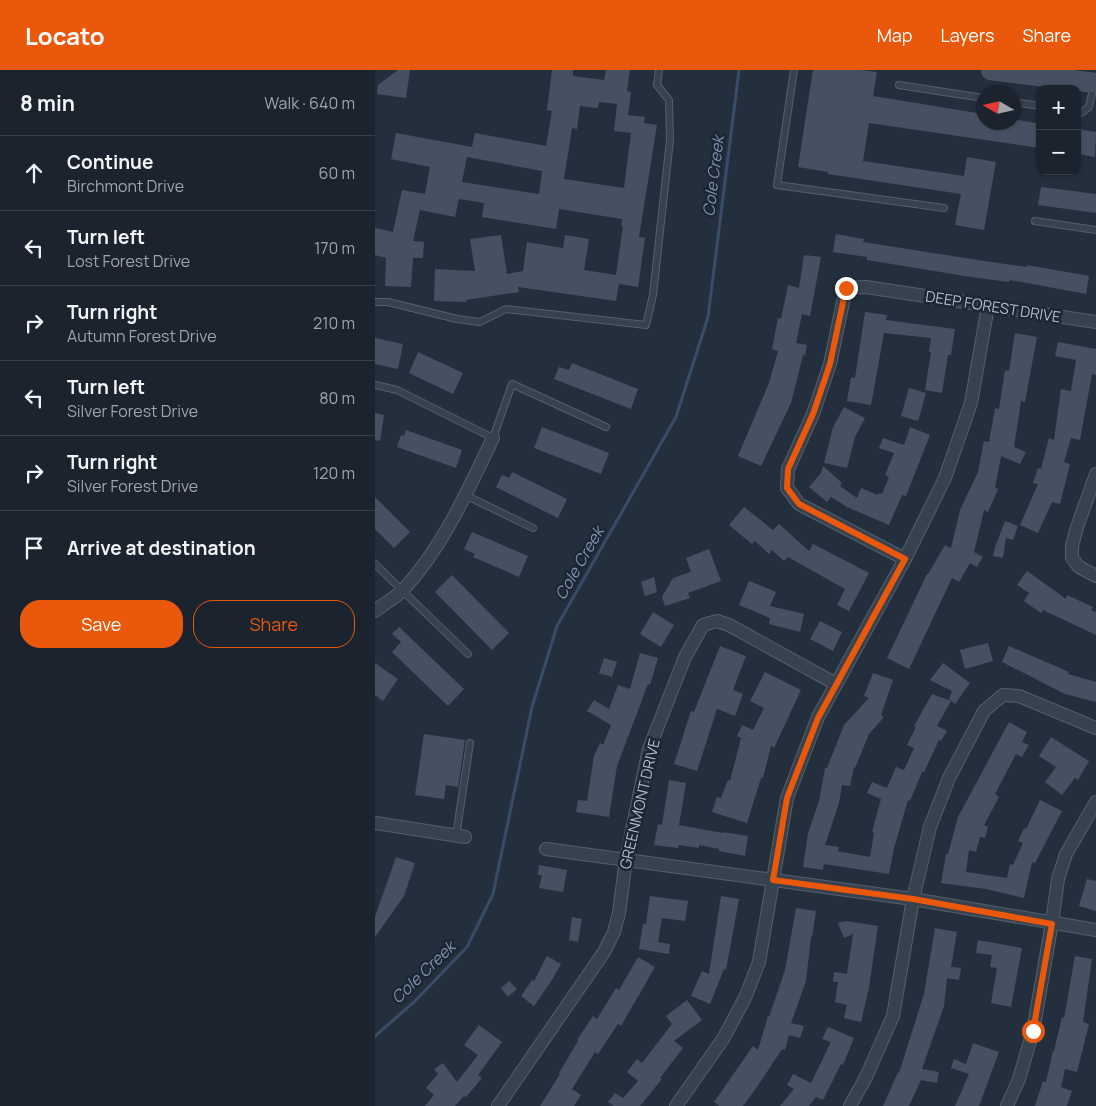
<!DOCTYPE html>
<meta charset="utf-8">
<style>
body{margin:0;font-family:Manrope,sans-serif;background:#282f3a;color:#f1f3f6}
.controls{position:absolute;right:15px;top:15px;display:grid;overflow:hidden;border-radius:10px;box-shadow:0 1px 4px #0004}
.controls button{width:45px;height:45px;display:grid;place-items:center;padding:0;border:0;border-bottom:1px solid #39404a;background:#1b232e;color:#f1f3f6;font:25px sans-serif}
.compass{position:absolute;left:601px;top:15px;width:45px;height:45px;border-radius:50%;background:#1b232e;box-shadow:0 1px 4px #0004;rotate:279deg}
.stop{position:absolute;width:15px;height:15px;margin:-11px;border:4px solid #ea580c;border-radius:50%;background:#fff}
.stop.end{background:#ea580c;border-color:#fff;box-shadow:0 1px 5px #0008}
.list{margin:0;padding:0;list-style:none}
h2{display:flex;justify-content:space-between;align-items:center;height:65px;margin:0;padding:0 20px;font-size:21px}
h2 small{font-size:16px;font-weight:400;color:#a0a4aa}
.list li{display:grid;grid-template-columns:32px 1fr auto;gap:15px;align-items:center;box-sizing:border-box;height:75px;padding:0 20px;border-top:1px solid #39404a}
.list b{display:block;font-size:19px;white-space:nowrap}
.list p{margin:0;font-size:16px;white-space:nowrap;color:#a0a4aa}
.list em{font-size:16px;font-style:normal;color:#a0a4aa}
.actions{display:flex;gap:10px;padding:15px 20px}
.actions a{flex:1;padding:11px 0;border:1px solid #ea580c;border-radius:20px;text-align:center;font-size:18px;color:#ea580c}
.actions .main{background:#ea580c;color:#fff}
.icon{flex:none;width:28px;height:28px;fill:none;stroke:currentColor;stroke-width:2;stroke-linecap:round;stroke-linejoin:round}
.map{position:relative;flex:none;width:721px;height:1036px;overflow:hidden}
header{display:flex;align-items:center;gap:30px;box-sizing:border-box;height:70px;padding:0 25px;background:#ea580c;color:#fff}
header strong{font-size:24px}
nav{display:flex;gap:28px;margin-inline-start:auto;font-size:18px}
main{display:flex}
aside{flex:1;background:#1b232e}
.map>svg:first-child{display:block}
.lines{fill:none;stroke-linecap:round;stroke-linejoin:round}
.stream{stroke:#394c67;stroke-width:3}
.building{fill:#455162;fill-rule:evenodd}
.service-casing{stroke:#565f6c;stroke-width:8}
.minor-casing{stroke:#565f6c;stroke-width:14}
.secondary-casing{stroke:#565f6c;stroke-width:20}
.service{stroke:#38414e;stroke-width:6}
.minor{stroke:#38414e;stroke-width:12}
.secondary{stroke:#465061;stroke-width:19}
.route{stroke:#ea580c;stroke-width:6}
.labels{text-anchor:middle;stroke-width:5;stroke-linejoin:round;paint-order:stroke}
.street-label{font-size:15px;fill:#b4bcc9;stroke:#1d2633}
.water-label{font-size:16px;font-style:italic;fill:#7c92b1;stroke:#1d2633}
</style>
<header>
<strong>Locato</strong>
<nav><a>Map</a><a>Layers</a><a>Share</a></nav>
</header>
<main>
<aside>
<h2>8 min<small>Walk · 640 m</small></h2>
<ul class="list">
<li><svg class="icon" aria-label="ahead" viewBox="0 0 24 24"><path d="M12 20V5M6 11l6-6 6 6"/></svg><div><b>Continue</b><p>Birchmont Drive</p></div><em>60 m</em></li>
<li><svg class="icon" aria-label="left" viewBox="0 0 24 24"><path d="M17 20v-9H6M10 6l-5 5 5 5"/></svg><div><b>Turn left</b><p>Lost Forest Drive</p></div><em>170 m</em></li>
<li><svg class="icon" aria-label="right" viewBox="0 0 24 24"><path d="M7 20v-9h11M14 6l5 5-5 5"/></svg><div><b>Turn right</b><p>Autumn Forest Drive</p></div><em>210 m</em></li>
<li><svg class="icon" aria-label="left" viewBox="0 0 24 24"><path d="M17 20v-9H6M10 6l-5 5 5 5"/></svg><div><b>Turn left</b><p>Silver Forest Drive</p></div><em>80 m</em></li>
<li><svg class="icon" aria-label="right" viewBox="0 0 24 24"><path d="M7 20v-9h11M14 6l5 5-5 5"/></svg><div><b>Turn right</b><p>Silver Forest Drive</p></div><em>120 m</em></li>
<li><svg class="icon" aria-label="arrive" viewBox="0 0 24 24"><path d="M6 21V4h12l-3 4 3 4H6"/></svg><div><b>Arrive at destination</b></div></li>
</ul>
<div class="actions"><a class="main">Save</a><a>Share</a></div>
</aside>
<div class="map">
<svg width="721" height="1036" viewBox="0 0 721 1036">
<rect width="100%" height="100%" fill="#242f3e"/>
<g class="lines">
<polyline class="stream" points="0,966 39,932 92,877 118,824 157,637 182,556 301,347 333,247 364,0"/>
</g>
<g class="building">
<polygon points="23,0 35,0 31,28 2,24 3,15"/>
<path d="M177 0H198V6L229 10 231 0H255L252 21 256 22 253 45 270 47 269 53 282 55 264 167 270 168 263 217 244 214 241 231 143 217 144 222 91 230V232L59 231 60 199 100 201 95 169 126 165 132 204 148 201 152 172 188 178 190 165 214 169 209 200 241 205 248 156H246L247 149 184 139 181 159 107 147 109 133 84 129 80 147 45 140 38 171 49 172 48 188H38L36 217 10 216 11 188 0 185V158L18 162 27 120 50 124 55 97 16 89 21 63 97 77 100 63 171 76 177 41 172 40ZM224 32 242 34 239 61 256 63 249 118 189 109 197 58 202 59 205 36 223 38ZM92 87 167 101 164 124 87 112Z"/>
<polygon points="438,0 487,0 502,2 498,26 608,44 608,52 638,52 638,49 665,54 665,78 494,53 488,91 589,106 592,87 621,92 609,160 580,155 586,124 453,104 453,102 423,97"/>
<polygon points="702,59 721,62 720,87 702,84"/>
<polygon points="666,117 721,124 721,143 663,135"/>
<polygon points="461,164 489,169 488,172 609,191 652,197 652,195 714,206 711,224 635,210 634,212 596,207 492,190 492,187 458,182"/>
<polygon points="429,185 446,187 435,246 427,244 421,273 432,275 430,286 428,285 416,333 386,396 363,386 394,313 403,281 397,279 403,248 406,249 413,215 424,218"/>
<polygon points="490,242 512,245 511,250 580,259 576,285 573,285 567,323 550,320 556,282 554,282 556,268 509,263 496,335 472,331 476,307 480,308"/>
<polygon points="640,263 662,267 650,332 646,331 639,377 651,382 645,394 626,386 620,418 623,419 613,442 609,440 599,482 608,487 602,497 595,493 584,512 577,508 534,599 512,588 552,504 553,504 570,475 576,478 585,440 603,402 609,371 614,372 620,338 624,339 630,300 634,301"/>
<polygon points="0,268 28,274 23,299 0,294"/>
<polygon points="683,272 721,279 721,305 717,304 705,370 696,368 689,392 695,394 685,434 677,432 663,463 645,455 663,414 658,413 663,398 666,399 674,368 679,370 686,319 696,321 701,290 680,286"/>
<polygon points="43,282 88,303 78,324 34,303"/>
<polygon points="197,293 263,319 256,339 179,309 184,297 194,300"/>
<polygon points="534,318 551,323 543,351 526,346"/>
<polygon points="469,337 490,348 480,367 472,398 449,393 458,357"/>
<polygon points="0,343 9,345 5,371 0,370"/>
<polygon points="167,357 234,383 226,404 159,378"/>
<polygon points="535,357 555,365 531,426 527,425 514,455 472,437 456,427 452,432 434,417 446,403 448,396 467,413 465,416 482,428 486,418 503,425 504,423 507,424 514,407 510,405 519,383 504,378 508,368 529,375"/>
<polygon points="31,360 87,380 81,398 22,377 26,365 29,366"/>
<polygon points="137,402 192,429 183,448 121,417 127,405 134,408"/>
<polygon points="0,427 35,462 19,478 0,459"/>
<polygon points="369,437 398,460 404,454 434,481 438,474 494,503 474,541 462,535 470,519 413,487 409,491 397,480 394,484 380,471 377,474 354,455"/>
<polygon points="630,451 643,456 638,470 631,468 628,488 618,486 620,477"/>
<polygon points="97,462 153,486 144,507 98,487 100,484 89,479"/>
<polygon points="334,479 346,511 313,523 315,528 290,536 287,527 298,508 316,502 311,488"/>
<polygon points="652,501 691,529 692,525 718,537 716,540 721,542 721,565 668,540 666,543 649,531 654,523 642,515"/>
<polygon points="77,505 134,563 117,580 60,522"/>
<polygon points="279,507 282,522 270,526 266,512"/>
<polygon points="374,511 401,522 395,536 429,544 425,562 394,554 395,548 364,535"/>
<polygon points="278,542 299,555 286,577 265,564"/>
<polygon points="445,551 467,562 458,581 435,569"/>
<polygon points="24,557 89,619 73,636 17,582 26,572 17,564"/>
<polygon points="613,573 618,591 590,599 585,580"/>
<polygon points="345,576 371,586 358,620 368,624 360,646 342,639 322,701 299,694 316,641 319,642"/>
<polygon points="634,576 694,602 693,604 721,612 721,632 690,624 627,592"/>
<polygon points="265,583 283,588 275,615 273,614 242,696 234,747 201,742 203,730 212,731 219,686 225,673 228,675 236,655 212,641 219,630 234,639 243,615 255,619"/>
<polygon points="229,588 242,592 237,607 224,603"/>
<polygon points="0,593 23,609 8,631 0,625"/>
<polygon points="568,593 595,613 580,634 574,629 577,621 555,610"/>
<polygon points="390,602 426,620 399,678 396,676 388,708 386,708 372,753 337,742 342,727 346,728 353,710 355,711 366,668 362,666 367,655 378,660 389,638 375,631"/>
<polygon points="498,603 518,610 506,645 509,647 494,664 480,698 479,697 475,716 467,715 464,733 450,775 464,777 463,781 467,782 495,787 499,763 497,762 506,729 492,723 497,712 512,718 521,697 529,700 539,678 532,675 541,657 539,656 557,624 576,631 562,656 572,661 566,671 564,670 549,702 547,702 535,731 533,730 519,778 514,804 449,794 448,800 428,797 433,763 444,731 450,698 452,698 469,655 494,628 489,626"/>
<polygon points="634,652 652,662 647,672 654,675 647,687 641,684 620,724 624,727 609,755 613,757 610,768 605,767 601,782 594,780 591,802 632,808 635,794 638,795 648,773 643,771 649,758 651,759 665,730 687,741 660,793 657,792 649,828 611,819 566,813 571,784 573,784 583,747"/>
<polygon points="49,664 90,670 83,717 71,715 69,729 40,725"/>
<polygon points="676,667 714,691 703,710 700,708 687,725 670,712 681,697 664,686"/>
<polygon points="294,710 311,713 304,755 348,763 348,762 373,766 370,786 344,781 344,779 324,775 324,778 304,775 303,778 279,775 283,754 287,755"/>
<polygon points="21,787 40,793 29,826 0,867 0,847"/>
<polygon points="164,795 192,800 188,822 164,818 167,805 163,805"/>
<polygon points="712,809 721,811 721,841 704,836"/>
<polygon points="275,826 313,831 310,851 287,848 283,872 295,874 294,884 264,879 268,854 271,854"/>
<polygon points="346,826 364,829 351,900 349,899 335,934 316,926 327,901 334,904"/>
<polygon points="421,838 441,841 437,867 436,867 431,911 416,953 429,956 425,968 414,965 410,980 407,979 382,1017 368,1036 345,1036 339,1032 378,976 383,980 393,946 394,947 410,900"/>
<polygon points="197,847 207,849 203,872 194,870"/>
<polygon points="471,851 503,856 494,917 486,952 469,948 472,935 460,932 463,912 458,912 459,902 472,904 478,864 469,868 463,853"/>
<polygon points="560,858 582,862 576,897 586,898 584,910 572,908 569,936 547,999 564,1002 562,1013 546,1010 534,1036 508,1036 523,1002 524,1003 549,924"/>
<polygon points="603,870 647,878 636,937 616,933 622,898 615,897 617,885 601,883"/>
<polygon points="172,886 186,894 177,910 159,936 146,926 157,910 159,911"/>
<polygon points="700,886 717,889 708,952 714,954 702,1002 690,999 686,1017 697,1021 692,1036 660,1036 668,1011 671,1012 678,981 679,981 687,947 689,948"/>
<polygon points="263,887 280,897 246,956 243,954 223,984 220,982 197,1019 206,1025 199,1036 165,1036 185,1004 184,1003 203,971 202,970 218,946 222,949 241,918 244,920"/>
<polygon points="134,911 142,919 133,927 126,918"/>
<polygon points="312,930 327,950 299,971 308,978 285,1008 287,1009 265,1036 239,1036 233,1032 240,1023 248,1028 263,1011 252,1002 262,989 267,993 297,954 291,946"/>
<polygon points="104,955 127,972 103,1005 107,1008 91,1027 89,1026 80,1036 50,1036 59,1025 51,1018 63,1004 59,999 68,993 82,1012 103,985 89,975"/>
<polygon points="453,957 479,968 468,995 466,994 448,1030 441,1027 434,1036 405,1036 419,1019 412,1015 418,1004 436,1013 456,972 447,969"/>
<polygon points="598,973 624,982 604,1036 580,1036 594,1004 576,998 579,989 591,994"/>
</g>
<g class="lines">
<defs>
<g id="service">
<polyline points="419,0 402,115 569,138"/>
<polyline points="524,15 608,28"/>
<polyline points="638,32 665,36"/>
<polyline points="702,42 706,43 714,37 719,14"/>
<polyline points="660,151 721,160"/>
<polyline points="0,232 13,232 82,249 105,252 131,239 271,255 278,225 295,70 294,30 282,15 284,0"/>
<polyline points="0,315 22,320 118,368 137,314 231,357"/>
<polyline points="90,425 158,458"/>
<polyline points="0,494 93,584"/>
<polyline points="81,766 95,673"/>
</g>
<g id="minor">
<polyline points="721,404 702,457 697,476 697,488 704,497 721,506"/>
<polyline points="530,489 424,434 412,418 413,399 438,344 455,294 471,218 491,217 721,252"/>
<path d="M0 541C9 534 20 528 28 520 68 477 93 420 118 368"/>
<polyline points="0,753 90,767"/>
<polyline points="171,779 538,829 721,860"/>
<polyline points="123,1036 229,882 239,862 244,843 251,789 274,679 310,587 328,555 342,551 354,555 461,614"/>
<polyline points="301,1036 348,969 370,928 384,892 412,728 443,647 530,489 570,408 596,333 613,236"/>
<polyline points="475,1036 491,1007 518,946 538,829 555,757 574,708 609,641 628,625 644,626 721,658"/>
<polyline points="632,1036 644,1009 658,961 677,853 683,809 691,784 721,732"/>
</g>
<polyline id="secondary" points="616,0 721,13"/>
</defs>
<use href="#service" class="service-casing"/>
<use href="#minor" class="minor-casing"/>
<use href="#secondary" class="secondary-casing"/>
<use href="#service" class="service"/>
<use href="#minor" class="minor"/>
<use href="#secondary" class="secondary"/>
</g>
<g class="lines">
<polyline class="route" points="471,218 455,294 438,344 413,399 412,418 424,434 530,489 443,648 412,728 398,810 538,829 677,854 658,961"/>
</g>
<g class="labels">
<g class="street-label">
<text transform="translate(618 237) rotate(9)" y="5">DEEP FOREST DRIVE</text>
<text transform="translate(265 734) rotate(-77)" y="5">GREENMONT DRIVE</text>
</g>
<g class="water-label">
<text transform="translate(338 106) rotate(-83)" y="6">Cole Creek</text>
<text transform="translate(204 493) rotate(-60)" y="6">Cole Creek</text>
<text transform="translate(48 902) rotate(-44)" y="6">Cole Creek</text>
</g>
</g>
</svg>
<div class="controls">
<button>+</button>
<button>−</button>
</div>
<svg class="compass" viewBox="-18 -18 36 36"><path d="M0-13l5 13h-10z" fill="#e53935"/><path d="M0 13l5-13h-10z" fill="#a0a4aa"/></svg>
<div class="stop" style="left:658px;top:961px"></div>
<div class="stop end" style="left:471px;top:218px"></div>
</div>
</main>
